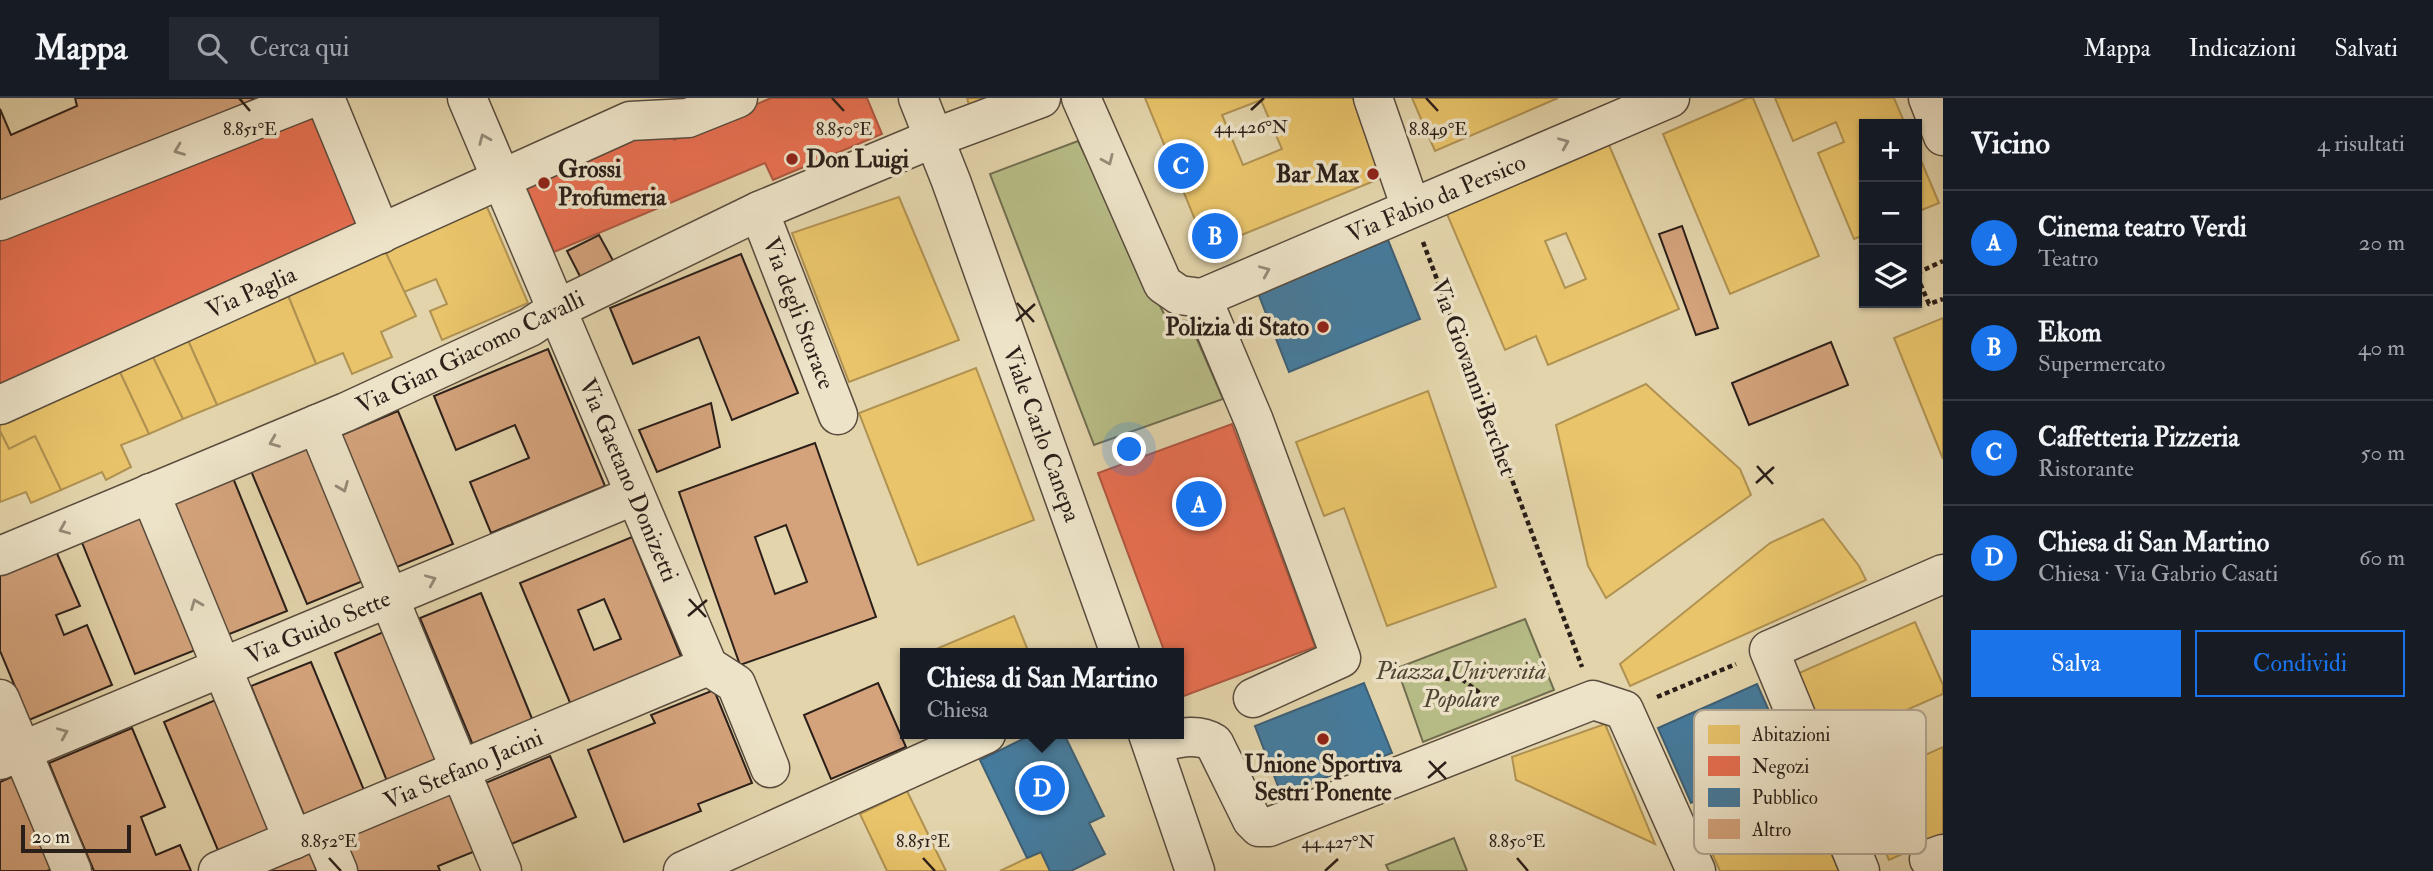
<!DOCTYPE html>
<html lang="it">
<meta charset="utf-8">
<style>
body{margin:0;font-family:"IM FELL Double Pica",serif;background:#242831;color:#f1f3f6}
.controls{position:absolute;right:21px;top:21px;display:grid;overflow:hidden;border-radius:0px;box-shadow:0 2px 5px #0004}
.controls button{width:63px;height:63px;display:grid;place-items:center;padding:0;border:0;border-bottom:2px solid #363941;background:#171b24;color:#f1f3f6;font:35px sans-serif}
.scale{position:absolute;left:21px;bottom:18px;width:110px;box-sizing:border-box;padding-left:7px;border:4px solid #2b1f19;border-top:0;font-size:19px;line-height:24px;white-space:nowrap;color:#2b1f19;-webkit-text-stroke:5px #ede3c8;paint-order:stroke}
.you{position:absolute;left:1130px;top:352px;width:24px;height:24px;margin:-18px;border:5px solid #fff;border-radius:50%;background:#1a73e8;box-shadow:0 0 0 10px #1a73e833}
.badge{display:grid;place-items:center;width:46px;height:46px;border-radius:50%;background:#1a73e8;color:#fff;font-size:23px;font-weight:700}
.pin{position:absolute;translate:-50% -50%;border:4px solid #fff;box-shadow:0 2px 7px #0006}
.popup{position:absolute;left:900px;top:550px;width:284px;height:91px;box-sizing:border-box;display:grid;place-content:center;border-radius:0px;background:#171b24;filter:drop-shadow(0 2px 5px #0005);font-size:23px;white-space:nowrap;color:#9ea1a6}
.popup b{font-size:26px;color:#f1f3f6}
.popup::after{content:'';position:absolute;left:50%;top:100%;margin-left:-14px;border:14px solid transparent;border-top-color:#171b24}
.list{margin:0;padding:0;list-style:none}
h2{display:flex;justify-content:space-between;align-items:center;height:91px;margin:0;padding:0 28px;font-size:30px}
h2 small{font-size:23px;font-weight:400;color:#9ea1a6}
.list li{display:grid;grid-template-columns:46px 1fr auto;gap:21px;align-items:center;box-sizing:border-box;height:105px;padding:0 28px;border-top:2px solid #363941}
.list b{display:block;font-size:26px;white-space:nowrap}
.list p{margin:0;font-size:23px;white-space:nowrap;color:#9ea1a6}
.list em{font-size:23px;font-style:normal;color:#9ea1a6}
.actions{display:flex;gap:14px;padding:21px 28px}
.actions a{flex:1;padding:16px 0;border:2px solid #1a73e8;border-radius:0px;text-align:center;font-size:24px;color:#1a73e8}
.actions .main{background:#1a73e8;color:#fff}
.icon{flex:none;width:38px;height:38px;fill:none;stroke:currentColor;stroke-width:2;stroke-linecap:round;stroke-linejoin:round}
.map{position:relative;flex:none;width:1943px;height:773px;overflow:hidden}
header{display:flex;align-items:center;gap:42px;box-sizing:border-box;height:98px;padding:0 35px;background:#171b24;border-bottom:2px solid #363941}
header strong{font-size:33px}
nav{display:flex;gap:38px;margin-inline-start:auto;font-size:24px}
.search{width:490px;height:63px;background:#242831;display:flex;align-items:center;gap:18px;box-sizing:border-box;padding:0 24px;border-radius:0px;color:#9ea1a6;font-size:26px}
main{display:flex}
aside{flex:1;background:#171b24}
.map>svg:first-child{display:block}
.green{fill:#b7bc86;stroke:#716e50;stroke-width:2}
.homes{fill:#e9c46a;stroke:#b09252;stroke-width:2;fill-rule:evenodd}
.shops{fill:#e76f51;stroke:#af5740;stroke-width:2}
.public{fill:#457b9d;stroke:#3d5f75;stroke-width:2}
.building{fill:#d4a37c;stroke:#2b1f19;stroke-width:2;fill-rule:evenodd}
.lines{fill:none;stroke-linecap:round;stroke-linejoin:round}
.minor-casing{stroke:#594c3e;stroke-width:41}
.path{stroke:#2b1f19;stroke-width:4.5;stroke-dasharray:5 3.5;stroke-linecap:butt}
.minor{stroke:#ede3c8;stroke-width:38}
.oneway{stroke:#968b79}
.ticks{fill:none;stroke:#2b1f19;stroke-width:2.5}
.poi-dot{fill:#8f2418;stroke:#ede3c8;stroke-width:2.5}
.labels{text-anchor:middle;stroke-width:7;stroke-linejoin:round;paint-order:stroke}
.poi-label{font-size:24px;font-weight:bold;fill:#2b1f19;stroke:#ede3c8;text-anchor:start}
.street-label{font-size:24px;fill:#2b1f19;stroke:#ede3c8}
.park-label{font-size:24px;font-style:italic;fill:#4e4634;stroke:#ede3c8}
.key{fill:#ede3c8;stroke:#b3a894;stroke-width:2}
.key-label{font-size:19px;fill:#2b1f19}
.ticks-label{font-size:18px;text-anchor:middle;fill:#2b1f19;stroke:#ede3c8;stroke-width:7;stroke-linejoin:round;paint-order:stroke}
</style>
<header>
<strong>Mappa</strong>
<div class="search"><svg class="icon" aria-label="search" viewBox="0 0 24 24"><circle cx="10" cy="10" r="6"/><path d="M15 15l6 6"/></svg>Cerca qui</div>
<nav><a>Mappa</a><a>Indicazioni</a><a>Salvati</a></nav>
</header>
<main>
<div class="map">
<svg width="1943" height="773" viewBox="0 0 1943 773">
<rect width="100%" height="100%" fill="#e3d4ab"/>
<filter id="stains"><feTurbulence type="fractalNoise" baseFrequency=".00286" numOctaves="4"/><feColorMatrix values="0 0 0 0 .2 0 0 0 0 .09 0 0 0 0 .02 0 0 0 .5 -.17"/></filter>
<radialGradient id="worn" r=".72"><stop offset=".6" stop-color="#630" stop-opacity="0"/><stop offset="1" stop-color="#630" stop-opacity=".3"/></radialGradient>
<g class="green">
<polygon points="1078,43 1167,222 1189,223 1223,301 1094,347 990,76"/>
<polygon points="1525,521 1554,592 1423,644 1397,570"/>
<polygon points="1454,740 1467,773 1389,773 1386,767"/>
</g>
<g class="homes">
<polygon points="967,0 985,0 969,7"/>
<path d="M1145 0H1353L1384 79 1207 151ZM1261 2 1282 51 1243 67 1222 17Z"/>
<polygon points="1412,0 1558,0 1435,53"/>
<polygon points="1747,0 1753,0 1819,158 1730,196 1663,36"/>
<polygon points="1775,0 1894,0 1905,26 1864,26 1864,137 1854,141 1818,55 1844,44 1836,24 1793,43"/>
<path d="M1609 47 1679 211 1548 267 1536 238 1505 252 1447 116ZM1566 135 1586 181 1565 190 1545 143Z"/>
<polygon points="1917,53 1939,105 1917,114"/>
<polygon points="899,99 959,242 849,284 792,135"/>
<polygon points="487,109 528,205 442,242 430,213 447,206 436,181 404,194 385,153"/>
<polygon points="385,153 416,218 381,234 392,259 352,276 343,255 316,266 287,195"/>
<polygon points="287,195 316,266 217,307 186,238"/>
<polygon points="1943,220 1943,361 1894,240"/>
<polygon points="186,238 217,307 183,321 150,253"/>
<polygon points="150,253 183,321 149,336 117,268"/>
<polygon points="117,268 149,336 121,347 131,369 106,382 102,374 61,392 35,338 9,351 0,333 0,317"/>
<polygon points="976,270 1034,422 918,467 859,315"/>
<polygon points="1646,286 1740,371 1751,397 1606,500 1588,468 1556,327"/>
<polygon points="1428,293 1496,489 1387,528 1344,410 1324,418 1296,344"/>
<polygon points="0,333 9,351 35,338 61,392 31,405 26,394 0,404"/>
<polygon points="1823,421 1859,468 1866,482 1630,588 1620,566 1770,445"/>
<polygon points="1014,518 1029,555 930,555 929,554"/>
<polygon points="1915,524 1943,587 1943,596 1821,650 1790,579"/>
<polygon points="1605,626 1655,746 1516,682 1512,659"/>
<polygon points="1943,649 1943,738 1889,762 1856,688"/>
<polygon points="907,693 946,773 887,773 860,716"/>
<polygon points="1810,708 1839,773 1720,773 1711,753"/>
<polygon points="1041,754 1050,773 1000,773 1027,760"/>
</g>
<g class="shops">
<polygon points="771,0 867,0 882,36 773,82 765,65 554,154 524,84 666,24 674,42"/>
<polygon points="323,10 373,130 0,298 0,137"/>
<polygon points="1232,326 1315,549 1181,599 1178,593 1178,555 1165,555 1098,375"/>
</g>
<g class="public">
<polygon points="1388,142 1420,221 1289,274 1258,195"/>
<polygon points="1364,585 1392,655 1281,696 1255,628"/>
<polygon points="1757,586 1790,660 1691,705 1658,630"/>
<polygon points="1033,636 1064,636 1104,718 1089,725 1105,756 1071,773 1050,773 1041,754 1027,760 980,662"/>
</g>
<g class="building">
<polygon points="75,0 257,0 0,111 0,11 11,37 77,8"/>
<polygon points="1682,128 1718,230 1696,237 1659,136"/>
<polygon points="599,137 616,168 584,186 567,153"/>
<polygon points="741,156 798,295 732,322 699,239 633,266 610,210"/>
<polygon points="1831,244 1848,287 1749,327 1732,285"/>
<polygon points="548,251 605,388 491,435 470,384 529,360 515,327 456,352 434,298"/>
<polygon points="711,305 720,349 657,374 639,332"/>
<polygon points="398,313 453,446 392,471 337,339"/>
<path d="M815 345 876 519 740 567 679 394ZM786 427 807 484 775 496 755 439Z"/>
<polygon points="314,347 368,481 307,506 251,373"/>
<polygon points="233,380 287,513 222,539 168,407"/>
<polygon points="143,417 198,551 135,576 81,442"/>
<path d="M632 439 682 561 571 607 520 485ZM604 501 621 541 594 552 578 512Z"/>
<polygon points="55,451 80,508 56,517 64,537 87,527 112,587 29,622 0,553 0,474"/>
<polygon points="481,495 535,628 475,652 420,520"/>
<polygon points="395,529 450,663 389,688 335,555"/>
<polygon points="311,564 366,697 306,722 251,588"/>
<polygon points="878,585 906,649 831,681 804,617"/>
<polygon points="714,592 752,685 698,706 701,713 624,744 588,652 655,625 651,617"/>
<polygon points="227,597 283,731 220,757 164,624"/>
<polygon points="132,630 165,709 141,719 156,757 180,747 191,773 94,773 71,719 49,665"/>
<polygon points="550,658 576,719 509,747 483,686"/>
<polygon points="16,677 55,770 47,773 0,773 0,684"/>
<polygon points="455,693 478,752 438,768 440,773 356,773 342,738"/>
<polygon points="309,752 317,773 257,773"/>
</g>
<g class="lines">
<defs>
<g id="minor">
<polyline points="325,0 381,136"/>
<polyline points="467,0 708,568 736,586 770,670"/>
<polyline points="918,0 951,83 1120,555"/>
<polyline points="1081,0 1163,186 1179,197 1202,200 1670,0"/>
<polyline points="1373,0 1411,110"/>
<polyline points="1928,0 1943,38"/>
<polyline points="759,113 838,317"/>
<polyline points="0,123 311,0"/>
<polyline points="1202,200 1254,323 1341,560 1253,600"/>
<polyline points="0,307 630,23 688,20 738,0"/>
<polyline points="317,326 502,773"/>
<polyline points="150,395 293,742"/>
<polyline points="0,458 346,314 530,229 557,211 759,113 934,40 1041,0"/>
<polyline points="0,601 72,773"/>
<polyline points="1148,636 1195,773"/>
<path d="M1152 646C1173 642 1195 633 1214 645L1252 722 1259 729H1269L1593 602 1624 612 1696 773"/>
<polyline points="0,662 635,397"/>
<polyline points="320,731 338,773"/>
<polyline points="1929,761 1943,756"/>
<polyline points="218,773 708,568"/>
<polyline points="683,773 986,636"/>
<polyline points="1860,773 1769,552 1943,476"/>
</g>
</defs>
<use href="#minor" class="minor-casing"/>
<g class="path">
<polyline points="1423,144 1582,569"/>
<polyline points="1917,175 1943,163"/>
<polyline points="1917,178 1929,206 1943,201"/>
<polyline points="1378,568 1437,580 1463,582 1481,596 1484,603"/>
<polyline points="1657,599 1736,566"/>
</g>
<use href="#minor" class="minor"/>
</g>
<defs><path id="oneway-chevron" d="M-2-3.5L2.5 0L-2 3.5" fill="none" stroke-width="1.6" stroke-linecap="round" stroke-linejoin="round" transform="scale(1.75)"/></defs>
<g class="oneway">
<use href="#oneway-chevron" transform="translate(484 41) rotate(-113)"/>
<use href="#oneway-chevron" transform="translate(1564 45) rotate(-23)"/>
<use href="#oneway-chevron" transform="translate(179 52) rotate(159)"/>
<use href="#oneway-chevron" transform="translate(1108 62) rotate(66)"/>
<use href="#oneway-chevron" transform="translate(1265 173) rotate(-23)"/>
<use href="#oneway-chevron" transform="translate(274 344) rotate(158)"/>
<use href="#oneway-chevron" transform="translate(343 389) rotate(68)"/>
<use href="#oneway-chevron" transform="translate(64 431) rotate(157)"/>
<use href="#oneway-chevron" transform="translate(431 482) rotate(-23)"/>
<use href="#oneway-chevron" transform="translate(196 506) rotate(-112)"/>
<use href="#oneway-chevron" transform="translate(63 635) rotate(-23)"/>
</g>
<path class="ticks" d="M239 0 250 13M832 0 844 13M1426 0 1438 13M1251 12 1264 0M1017 205 1034 224M1016 223 1035 206M1757 368 1773 386M1756 385 1774 369M689 501 706 519M688 518 707 502M1429 663 1446 681M1428 680 1446 664M329 760 341 773M923 760 935 773M1517 760 1528 773M1325 773 1338 761"/>
<g class="poi-dot">
<circle cx="792" cy="61" r="7"/>
<circle cx="1373" cy="76" r="7"/>
<circle cx="544" cy="85" r="7"/>
<circle cx="1323" cy="229" r="7"/>
<circle cx="1323" cy="641" r="7"/>
</g>
<g class="labels">
<g class="poi-label">
<text x="806" y="69">Don Luigi</text>
<text x="558" y="79">Grossi<tspan x="558" dy="28">Profumeria</tspan></text>
<text x="1359" y="84" text-anchor="end">Bar Max</text>
<text x="1309" y="237" text-anchor="end">Polizia di Stato</text>
<text x="1323" y="674" text-anchor="middle">Unione Sportiva<tspan x="1323" dy="28">Sestri Ponente</tspan></text>
</g>
<g class="street-label">
<text transform="translate(1436 100) rotate(-23)" y="8">Via Fabio da Persico</text>
<text transform="translate(251 194) rotate(-24)" y="8">Via Paglia</text>
<text transform="translate(799 215) rotate(69)" y="8">Via degli Storace</text>
<text transform="translate(470 254) rotate(-26)" y="8">Via Gian Giacomo Cavalli</text>
<text transform="translate(1474 279) rotate(70)" y="8">Via Giovanni Berchet</text>
<text transform="translate(1042 336) rotate(70)" y="8">Viale Carlo Canepa</text>
<text transform="translate(629 382) rotate(67)" y="8">Via Gaetano Donizetti</text>
<text transform="translate(318 529) rotate(-23)" y="8">Via Guido Sette</text>
<text transform="translate(463 671) rotate(-23)" y="8">Via Stefano Jacini</text>
</g>
<g class="park-label">
<text x="1461" y="581">Piazza Università<tspan x="1461" dy="28">Popolare</tspan></text>
</g>
</g>
<rect x="1694" y="612" width="232" height="144" rx="10" class="key"/>
<rect x="1708" y="627" width="32" height="19" fill="#e9c46a"/>
<rect x="1708" y="658" width="32" height="20" fill="#e76f51"/>
<rect x="1708" y="690" width="32" height="19" fill="#457b9d"/>
<rect x="1708" y="721" width="32" height="20" fill="#d4a37c"/>
<g class="key-label">
<text x="1752" y="643">Abitazioni</text>
<text x="1752" y="675">Negozi</text>
<text x="1752" y="706">Pubblico</text>
<text x="1752" y="738">Altro</text>
</g>
<g class="ticks-label">
<text x="1251" y="35">44.426°N</text>
<text x="250" y="37">8.851°E</text>
<text x="844" y="37">8.850°E</text>
<text x="1438" y="37">8.849°E</text>
<text x="329" y="749">8.852°E</text>
<text x="923" y="749">8.851°E</text>
<text x="1517" y="749">8.850°E</text>
<text x="1338" y="750">44.427°N</text>
</g>
<rect width="100%" height="100%" filter="url(#stains)"/>
<rect width="100%" height="100%" fill="url(#worn)"/>
</svg>
<div class="controls">
<button>+</button>
<button>−</button>
<button><svg class="icon" aria-label="layers" viewBox="0 0 24 24"><path d="M12 4l9 5-9 5-9-5zM3 14l9 5 9-5"/></svg></button>
</div>
<div class="scale">20 m</div>
<div class="you"></div>
<div class="pin badge" style="left:1199px;top:406px">A</div>
<div class="pin badge" style="left:1215px;top:138px">B</div>
<div class="pin badge" style="left:1181px;top:68px">C</div>
<div class="pin badge" style="left:1042px;top:690px">D</div>
<div class="popup"><b>Chiesa di San Martino</b>Chiesa</div>
</div>
<aside>
<h2>Vicino<small>4 risultati</small></h2>
<ul class="list">
<li><span class="badge">A</span><div><b>Cinema teatro Verdi</b><p>Teatro</p></div><em>20 m</em></li>
<li><span class="badge">B</span><div><b>Ekom</b><p>Supermercato</p></div><em>40 m</em></li>
<li><span class="badge">C</span><div><b>Caffetteria Pizzeria</b><p>Ristorante</p></div><em>50 m</em></li>
<li><span class="badge">D</span><div><b>Chiesa di San Martino</b><p>Chiesa · Via Gabrio Casati</p></div><em>60 m</em></li>
</ul>
<div class="actions"><a class="main">Salva</a><a>Condividi</a></div>
</aside>
</main>
